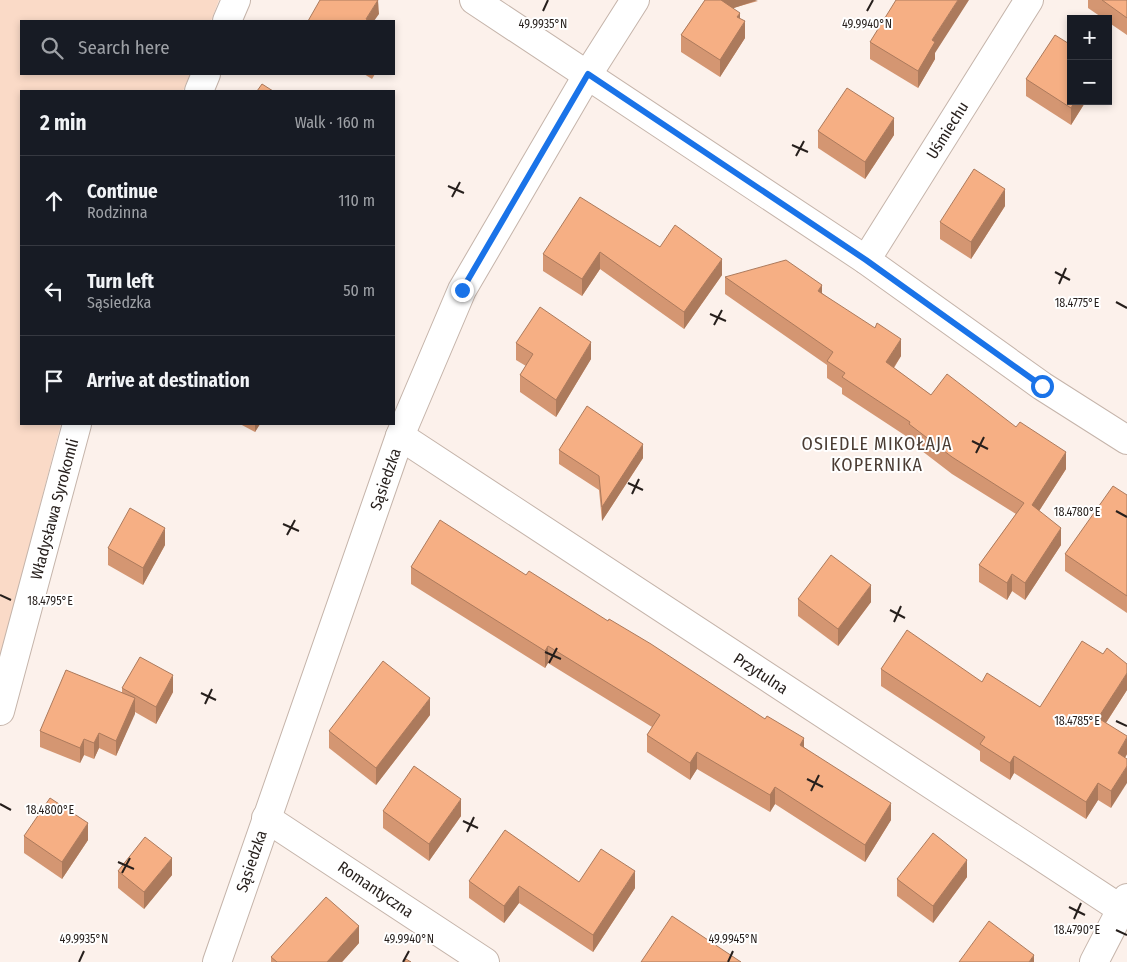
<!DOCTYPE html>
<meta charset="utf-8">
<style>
body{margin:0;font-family:"Fira Sans Condensed",sans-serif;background:#20242c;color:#f1f3f6}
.controls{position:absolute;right:15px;top:15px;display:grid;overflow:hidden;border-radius:0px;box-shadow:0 2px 8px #0003}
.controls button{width:45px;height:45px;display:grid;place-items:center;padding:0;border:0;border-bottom:1px solid #363941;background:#171b24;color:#f1f3f6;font:25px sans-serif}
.stop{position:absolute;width:15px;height:15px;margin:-11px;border:4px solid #1a73e8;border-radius:50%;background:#fff}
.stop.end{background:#1a73e8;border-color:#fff;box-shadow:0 1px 5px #0008}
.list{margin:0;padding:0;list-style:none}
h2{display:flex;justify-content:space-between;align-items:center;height:65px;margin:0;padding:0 20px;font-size:21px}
h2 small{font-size:16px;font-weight:400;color:#9ea1a6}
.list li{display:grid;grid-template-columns:32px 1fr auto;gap:15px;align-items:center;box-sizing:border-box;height:90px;padding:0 20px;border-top:1px solid #363941}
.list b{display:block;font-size:19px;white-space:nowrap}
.list p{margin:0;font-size:16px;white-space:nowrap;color:#9ea1a6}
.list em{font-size:16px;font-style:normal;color:#9ea1a6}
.icon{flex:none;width:28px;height:28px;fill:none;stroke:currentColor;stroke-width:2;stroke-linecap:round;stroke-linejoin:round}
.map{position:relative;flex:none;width:1127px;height:962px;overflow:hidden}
.search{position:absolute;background:#171b24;box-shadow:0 2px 8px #0003;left:20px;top:20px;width:375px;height:55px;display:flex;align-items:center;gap:12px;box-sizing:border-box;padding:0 18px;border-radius:0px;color:#9ea1a6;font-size:19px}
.panel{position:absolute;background:#171b24;box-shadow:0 2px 8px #0003;left:20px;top:90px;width:375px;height:335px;border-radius:0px}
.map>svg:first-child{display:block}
.green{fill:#fadac7}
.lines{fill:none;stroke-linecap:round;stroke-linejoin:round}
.minor-casing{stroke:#c5b4aa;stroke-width:30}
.minor{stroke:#fff;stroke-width:28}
.wall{fill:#d49672}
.shaded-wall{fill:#ac7a5c}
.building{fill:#f6af84;stroke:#ac7a5c}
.route{stroke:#1a73e8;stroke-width:6}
.ticks{fill:none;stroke:#261f1c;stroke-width:2}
.labels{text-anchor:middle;stroke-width:4;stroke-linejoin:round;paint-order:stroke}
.street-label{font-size:16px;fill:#261f1c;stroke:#fff}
.neighbourhood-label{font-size:18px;letter-spacing:1px;fill:#4a3c33;stroke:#fff}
.ticks-label{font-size:12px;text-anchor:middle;fill:#261f1c;stroke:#fff;stroke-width:4;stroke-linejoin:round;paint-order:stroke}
</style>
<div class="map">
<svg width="1127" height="962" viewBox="0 0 1127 962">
<rect width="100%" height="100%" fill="#fcf1eb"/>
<polygon class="green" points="0,0 219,0 211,21 21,21 21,74 190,74 183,91 21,91 21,424 61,424 0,660"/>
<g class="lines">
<defs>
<g id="minor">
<polyline points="474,0 866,260 1042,386 1127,440"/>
<polyline points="227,21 236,0"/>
<polyline points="199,91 206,74"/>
<polyline points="866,260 1029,0"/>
<polyline points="400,436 1121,909"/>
<polyline points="0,711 77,424"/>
<polyline points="266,818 485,962"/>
<polyline points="217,962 400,436 462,290 588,74 635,0"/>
<polyline points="1094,962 1127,898"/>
</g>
</defs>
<use href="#minor" class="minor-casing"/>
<use href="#minor" class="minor"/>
</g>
<g class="wall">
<polygon points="705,0 758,1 733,8 740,18 745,38 720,77 681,52 681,35"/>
<polygon points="1088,0 1127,0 1127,35 1108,22 1108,19 1104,19 1088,8"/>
<polygon points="870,42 935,53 935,59 918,88 870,59"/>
<polygon points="364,74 375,74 372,79"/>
<polygon points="1026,79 1086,101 1071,125 1026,96"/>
<polygon points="818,131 894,135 865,179 818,148"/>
<polygon points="1005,206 971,259 940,239 940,222"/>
<polygon points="660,247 722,275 684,329 600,269 582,296 543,271 543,254"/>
<polygon points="725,277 822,293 901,356 894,368 931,395 1066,469 1039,511 1061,545 1025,600 1012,591 1007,600 979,582 979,565 1016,514 952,474 909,441 909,438 842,394 842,388 827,378 827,365 725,294"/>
<polygon points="516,343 591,359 556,417 520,392 520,375 526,366 516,360"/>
<polygon points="240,424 260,424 255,432"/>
<polygon points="559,450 643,458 602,521 599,490 559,464"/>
<polygon points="1127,495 1127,613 1065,571 1065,554"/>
<polygon points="165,545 143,585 108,565 108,548"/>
<polygon points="411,567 526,575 804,747 891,820 865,862 775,804 770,812 697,769 690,780 647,752 647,735 652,727 548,663 545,668 411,584"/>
<polygon points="798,599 871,602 838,646 798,616"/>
<polygon points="881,669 982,682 1040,707 1127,690 1106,723 1127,754 1125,758 1111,808 1098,800 1086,819 1014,773 1010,780 980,761 980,751 881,686"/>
<polygon points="122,688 173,692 156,724 135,712 116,756 99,748 94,759 84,755 80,763 40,747 40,731 122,693"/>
<polygon points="430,715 376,785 329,748 329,731"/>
<polygon points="383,811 461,816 429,861 383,828"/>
<polygon points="24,836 88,840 62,879 24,853"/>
<polygon points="118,871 172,875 144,909 118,888"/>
<polygon points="967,877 933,923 897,896 897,879"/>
<polygon points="469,881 579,882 635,888 593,952 519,903 504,923 469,898"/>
<polygon points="359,943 342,962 271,962 271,957"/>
</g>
<g class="shaded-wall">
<polygon points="378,0 379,14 374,21 366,21 366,19"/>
<polygon points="716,0 758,0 716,14"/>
<polygon points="958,0 969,0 935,53 935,59 918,88 918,71 932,40"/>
<polygon points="740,13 740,29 745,21 745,38 720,77 720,60 737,17"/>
<polygon points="1075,101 1086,101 1071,125 1071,108"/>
<polygon points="894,118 894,135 865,179 865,162"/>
<polygon points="1005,189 1005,206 971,259 971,242"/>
<polygon points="600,252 600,269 582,296 582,279"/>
<polygon points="722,259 722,275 684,329 684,312"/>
<polygon points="822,285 822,302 818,291"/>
<polygon points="901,339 901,356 886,379 886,362"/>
<polygon points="591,342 591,359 556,417 556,400"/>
<polygon points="255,424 260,424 255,432"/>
<polygon points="643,444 643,458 602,521 602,507"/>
<polygon points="1066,452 1066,469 1032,522 1032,505"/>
<polygon points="165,528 165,545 143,585 143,568"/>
<polygon points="1061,528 1061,545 1025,600 1025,583"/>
<polygon points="1012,574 1012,591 1007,600 1007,583"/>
<polygon points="871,585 871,602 838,646 838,629"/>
<polygon points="548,646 548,663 545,668 545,651"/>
<polygon points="1127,673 1127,690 1098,735 1098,718"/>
<polygon points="173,675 173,692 156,724 156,707"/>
<polygon points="135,698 135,714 116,756 116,741"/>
<polygon points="430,698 430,715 376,785 376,768"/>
<polygon points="99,733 99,748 94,759 94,743"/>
<polygon points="1127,737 1127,754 1118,770 1118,753"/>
<polygon points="804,738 804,755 800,745"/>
<polygon points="84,739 84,755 80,763 80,748"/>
<polygon points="697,752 697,769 690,780 690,763"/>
<polygon points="1014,756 1014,773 1010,780 1010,763"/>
<polygon points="1127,766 1127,783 1111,808 1111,791"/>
<polygon points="1098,783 1098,800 1086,819 1086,802"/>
<polygon points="775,787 775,804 770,812 770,795"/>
<polygon points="461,799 461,816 429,861 429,844"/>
<polygon points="891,803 891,820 865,862 865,845"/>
<polygon points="88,823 88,840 62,879 62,862"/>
<polygon points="172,858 172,875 144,909 144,892"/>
<polygon points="967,860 967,877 933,923 933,906"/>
<polygon points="635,871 635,888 593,952 593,935"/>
<polygon points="519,886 519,903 504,923 504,906"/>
<polygon points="359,926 359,943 342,962 327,962"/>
<polygon points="1034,955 1034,962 1029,962"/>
</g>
<g class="building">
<polygon points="320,0 378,0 366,19 370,21 308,21"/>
<polygon points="705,0 721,0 740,13 737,17 745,21 720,60 681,35"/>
<polygon points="896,0 958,0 932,40 935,42 918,71 870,42"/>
<polygon points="1102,0 1127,0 1127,18"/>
<polygon points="1055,35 1071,45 1071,101 1075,101 1071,108 1026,79"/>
<polygon points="262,84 273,91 257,91"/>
<polygon points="847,88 894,118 865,162 818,131"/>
<polygon points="974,169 1005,189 971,242 940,222"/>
<polygon points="580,197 660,247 675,225 722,259 684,312 600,252 582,279 543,254"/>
<polygon points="786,260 822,285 818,291 875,328 877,323 901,339 886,362 931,395 947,374 1016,427 1020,422 1066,452 1032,505 1061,528 1025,583 1012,574 1007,583 979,565 1024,503 952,457 909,424 910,422 842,377 845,373 827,361 833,352 725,277"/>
<polygon points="540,307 591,342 556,400 520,375 533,354 516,343"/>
<polygon points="587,406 643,444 602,507 599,476 559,450"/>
<polygon points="1113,486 1127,495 1127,596 1065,554"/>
<polygon points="130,508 165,528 143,568 108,548"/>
<polygon points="440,520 526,575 529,571 608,621 609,619 651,644 765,719 767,716 804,738 800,745 891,803 865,845 775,787 770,795 697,752 690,763 647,735 660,715 548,646 545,651 411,567"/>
<polygon points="831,555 871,585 838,629 798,599"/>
<polygon points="907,630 982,682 987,673 1040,707 1082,641 1103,654 1107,648 1127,664 1127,673 1098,718 1127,736 1127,737 1118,753 1127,759 1127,766 1111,791 1098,783 1086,802 1014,756 1010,763 980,744 985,737 881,669"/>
<polygon points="140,657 173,675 156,707 122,688"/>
<polygon points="383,661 430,698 376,768 329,731"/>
<polygon points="66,670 135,698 116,741 99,733 94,743 84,739 80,748 40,731"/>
<polygon points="414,766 461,799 429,844 383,811"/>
<polygon points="50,798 88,823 62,862 24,836"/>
<polygon points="505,830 579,882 601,849 635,871 593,935 519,886 504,906 469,881"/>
<polygon points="933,833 967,860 933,906 897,879"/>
<polygon points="145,837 172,858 144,892 118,871"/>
<polygon points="326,897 359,926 327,962 277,962 271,957"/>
<polygon points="672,916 741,962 641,962"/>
<polygon points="989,921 1034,955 1029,962 959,962"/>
<polygon points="406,959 411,962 404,962"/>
</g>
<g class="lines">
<polyline class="route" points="462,290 588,74 866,260 1042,386"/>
</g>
<path class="ticks" d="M543 11 548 0M867 11 873 0M792 145 808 152M796 156 804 141M448 186 464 193M452 197 460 182M1055 272 1070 280M1059 284 1066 268M1116 302 1127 308M710 314 726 321M714 325 722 310M972 441 988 449M976 453 984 437M628 483 643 490M632 494 639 479M1116 511 1127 517M283 524 299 531M287 535 295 520M0 595 11 600M890 610 905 618M894 622 901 606M545 652 561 659M549 663 557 648M201 693 216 700M205 704 212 689M1116 721 1127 726M807 779 823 787M811 791 819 775M0 804 11 810M463 821 478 828M467 832 474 817M118 862 134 869M122 873 130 858M1069 907 1085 915M1074 919 1081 903M1116 930 1127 935M79 962 84 951M403 962 409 951M728 962 733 951"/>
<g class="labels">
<g class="street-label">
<text transform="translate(947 130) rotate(-58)" y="6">Uśmiechu</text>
<text transform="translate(385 479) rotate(-71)" y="6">Sąsiedzka</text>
<text transform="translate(54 509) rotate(-75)" y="6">Władysława Syrokomli</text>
<text transform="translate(761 673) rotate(33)" y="6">Przytulna</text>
<text transform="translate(251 861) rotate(-71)" y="6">Sąsiedzka</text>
<text transform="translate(376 889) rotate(34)" y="6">Romantyczna</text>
</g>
<g class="neighbourhood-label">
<text x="877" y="450">OSIEDLE MIKOŁAJA<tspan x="877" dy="21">KOPERNIKA</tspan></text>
</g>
</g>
<g class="ticks-label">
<text x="867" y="28">49.9940°N</text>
<text x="543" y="28">49.9935°N</text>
<text x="1077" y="307">18.4775°E</text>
<text x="1077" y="516">18.4780°E</text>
<text x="50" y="605">18.4795°E</text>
<text x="1077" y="725">18.4785°E</text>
<text x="50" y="814">18.4800°E</text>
<text x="1077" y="934">18.4790°E</text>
<text x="84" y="943">49.9935°N</text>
<text x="409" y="943">49.9940°N</text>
<text x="733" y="943">49.9945°N</text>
</g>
</svg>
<div class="controls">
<button>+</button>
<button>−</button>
</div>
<div class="stop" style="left:1042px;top:386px"></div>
<div class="stop end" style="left:462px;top:290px"></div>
<div class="search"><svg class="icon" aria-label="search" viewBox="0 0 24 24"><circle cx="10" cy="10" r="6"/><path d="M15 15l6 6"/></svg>Search here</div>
<section class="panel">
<h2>2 min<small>Walk · 160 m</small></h2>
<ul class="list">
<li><svg class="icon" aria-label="ahead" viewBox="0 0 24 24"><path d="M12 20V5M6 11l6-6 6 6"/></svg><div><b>Continue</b><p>Rodzinna</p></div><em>110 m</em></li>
<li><svg class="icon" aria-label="left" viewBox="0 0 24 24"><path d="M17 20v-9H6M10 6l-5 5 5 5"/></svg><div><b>Turn left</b><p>Sąsiedzka</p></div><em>50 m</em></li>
<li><svg class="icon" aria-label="arrive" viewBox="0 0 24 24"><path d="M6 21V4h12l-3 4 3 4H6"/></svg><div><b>Arrive at destination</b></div></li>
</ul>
</section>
</div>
